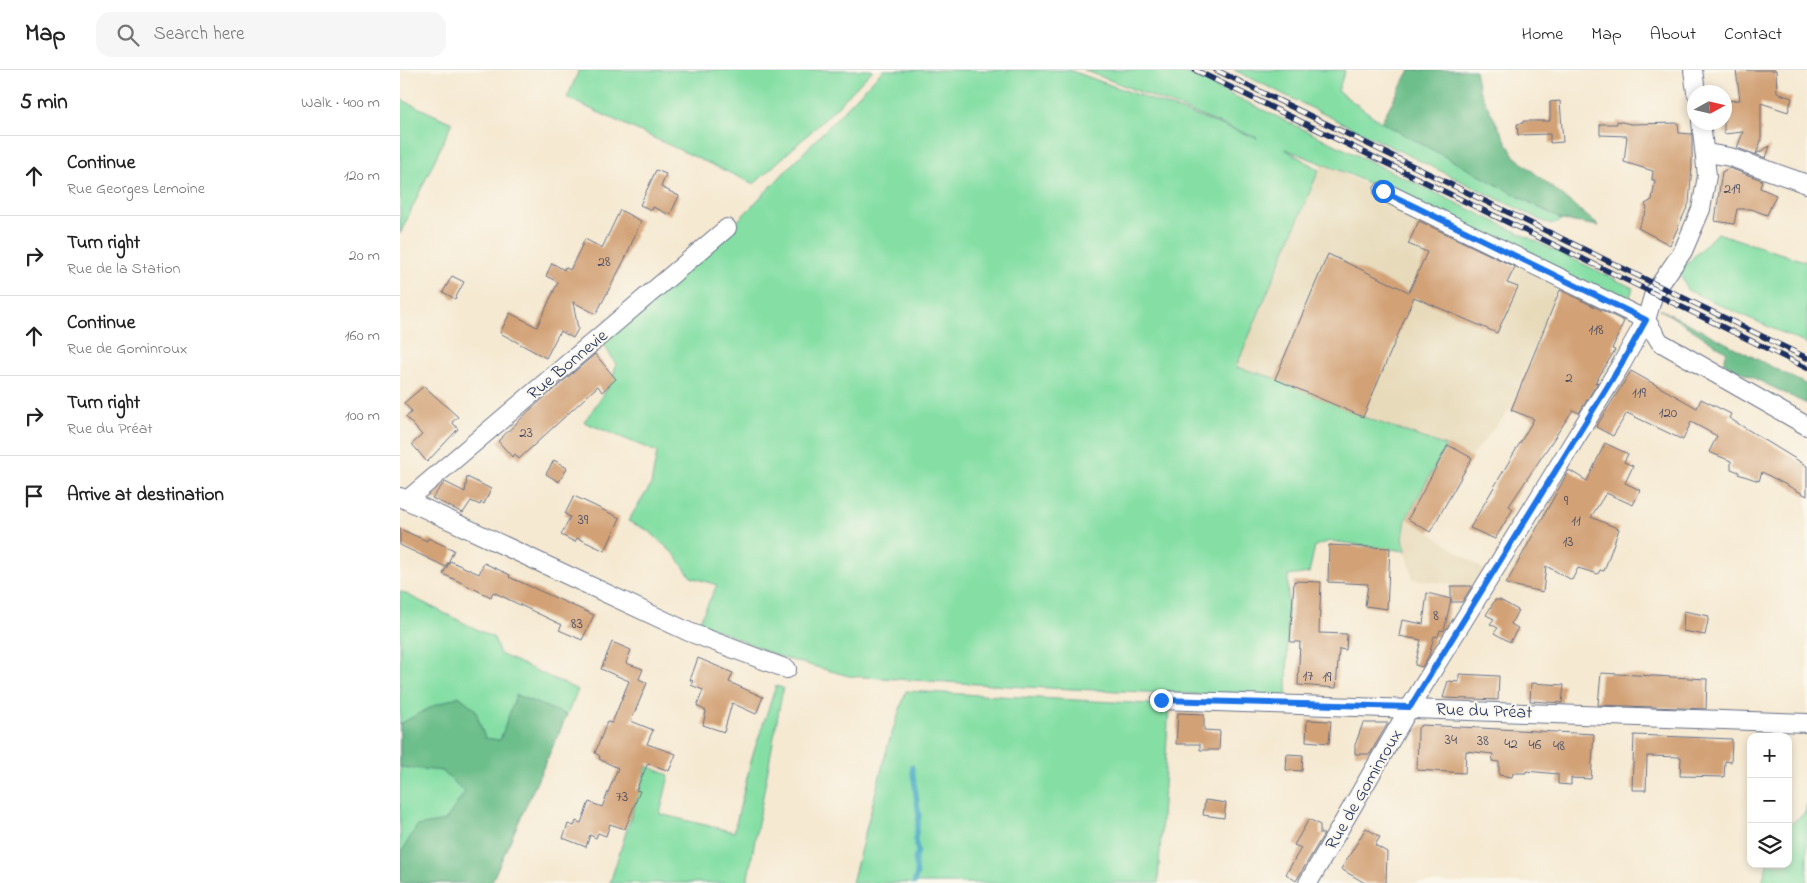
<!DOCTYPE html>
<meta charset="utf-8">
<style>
body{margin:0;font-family:"Indie Flower",sans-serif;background:#f6f6f6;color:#222}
.controls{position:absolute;right:15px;bottom:15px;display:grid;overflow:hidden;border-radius:10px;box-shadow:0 2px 8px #0003}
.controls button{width:45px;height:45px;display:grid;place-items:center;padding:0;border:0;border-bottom:1px solid #e0e0e0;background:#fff;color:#222;font:25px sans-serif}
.compass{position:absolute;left:1287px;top:15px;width:45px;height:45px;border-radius:50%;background:#fff;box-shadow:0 2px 8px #0003;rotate:82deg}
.stop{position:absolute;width:15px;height:15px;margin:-11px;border:4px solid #1a73e8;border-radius:50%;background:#fff}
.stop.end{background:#1a73e8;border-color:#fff;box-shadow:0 1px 5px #0008}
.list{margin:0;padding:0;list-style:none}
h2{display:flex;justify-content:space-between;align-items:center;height:65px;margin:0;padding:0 20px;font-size:21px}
h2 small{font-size:16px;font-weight:400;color:#767676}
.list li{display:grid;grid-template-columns:32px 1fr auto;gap:15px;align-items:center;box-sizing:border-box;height:80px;padding:0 20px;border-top:1px solid #e0e0e0}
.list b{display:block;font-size:19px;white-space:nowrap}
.list p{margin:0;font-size:16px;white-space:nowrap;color:#767676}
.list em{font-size:16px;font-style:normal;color:#767676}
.icon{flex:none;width:28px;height:28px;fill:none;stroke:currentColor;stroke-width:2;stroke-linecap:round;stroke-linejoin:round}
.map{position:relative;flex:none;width:1407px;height:813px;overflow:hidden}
header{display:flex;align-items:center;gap:30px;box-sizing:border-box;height:70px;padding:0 25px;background:#fff;border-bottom:1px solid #e0e0e0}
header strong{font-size:24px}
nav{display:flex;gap:28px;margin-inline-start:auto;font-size:18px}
.search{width:350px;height:45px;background:#f6f6f6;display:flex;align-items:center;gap:12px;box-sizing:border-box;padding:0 18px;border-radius:15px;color:#767676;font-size:19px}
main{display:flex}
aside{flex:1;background:#fff}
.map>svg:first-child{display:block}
.built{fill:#e7daba}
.green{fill:#85dfa5;stroke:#508782}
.forest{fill:#6cbe8a;stroke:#447674}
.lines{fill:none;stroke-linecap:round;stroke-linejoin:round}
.stream{stroke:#44abc4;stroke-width:5}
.building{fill:#d2a176}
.street-casing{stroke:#677087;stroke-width:20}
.street{stroke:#fff;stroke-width:18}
.rail-casing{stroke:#1b2f5e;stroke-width:5.5}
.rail{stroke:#fbf7ec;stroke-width:4;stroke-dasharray:11;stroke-linecap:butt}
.route{stroke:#1a73e8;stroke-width:6}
.labels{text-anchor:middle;stroke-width:4;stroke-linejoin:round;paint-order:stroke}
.number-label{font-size:15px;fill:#494c64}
.street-label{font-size:18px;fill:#1b2f5e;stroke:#fbf7ec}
</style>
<header>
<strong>Map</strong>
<div class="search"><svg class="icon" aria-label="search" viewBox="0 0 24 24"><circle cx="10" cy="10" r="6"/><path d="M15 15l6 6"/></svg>Search here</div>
<nav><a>Home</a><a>Map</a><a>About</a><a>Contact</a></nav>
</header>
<main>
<aside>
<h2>5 min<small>Walk · 400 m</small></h2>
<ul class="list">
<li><svg class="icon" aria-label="ahead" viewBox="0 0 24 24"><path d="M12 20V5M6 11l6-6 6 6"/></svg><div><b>Continue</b><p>Rue Georges Lemoine</p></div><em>120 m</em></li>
<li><svg class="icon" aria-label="right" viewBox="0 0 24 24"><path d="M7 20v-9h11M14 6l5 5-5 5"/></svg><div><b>Turn right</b><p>Rue de la Station</p></div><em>20 m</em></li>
<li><svg class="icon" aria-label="ahead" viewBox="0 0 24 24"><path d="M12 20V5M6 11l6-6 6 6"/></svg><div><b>Continue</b><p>Rue de Gominroux</p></div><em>160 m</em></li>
<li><svg class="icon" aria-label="right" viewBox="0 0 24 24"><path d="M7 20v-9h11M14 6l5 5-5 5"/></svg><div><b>Turn right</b><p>Rue du Préat</p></div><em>100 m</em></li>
<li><svg class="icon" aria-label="arrive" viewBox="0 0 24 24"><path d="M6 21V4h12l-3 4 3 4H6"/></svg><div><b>Arrive at destination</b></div></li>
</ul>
</aside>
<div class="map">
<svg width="1407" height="813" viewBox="0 0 1407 813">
<rect width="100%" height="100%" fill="#fbf7ec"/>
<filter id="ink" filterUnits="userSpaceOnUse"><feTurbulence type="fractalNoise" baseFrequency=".02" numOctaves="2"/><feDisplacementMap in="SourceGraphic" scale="10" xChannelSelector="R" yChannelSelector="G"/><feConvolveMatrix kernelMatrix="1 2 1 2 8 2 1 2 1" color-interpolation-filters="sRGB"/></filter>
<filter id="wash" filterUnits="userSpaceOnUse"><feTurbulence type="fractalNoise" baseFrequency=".0096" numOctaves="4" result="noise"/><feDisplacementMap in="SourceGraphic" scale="20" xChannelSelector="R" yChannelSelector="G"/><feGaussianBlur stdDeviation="1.12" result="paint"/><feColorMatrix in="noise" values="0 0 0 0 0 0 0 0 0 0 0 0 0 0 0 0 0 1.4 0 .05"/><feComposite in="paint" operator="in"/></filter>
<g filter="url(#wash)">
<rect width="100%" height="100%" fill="#f5e9d2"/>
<polygon class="built" points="923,93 1159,214 1110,339 1069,389 1029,462 1091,505 1083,519 1013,509 1003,469 1006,450 1046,376 966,348 875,308 836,297"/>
<g class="green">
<polygon points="179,0 473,0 427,47 354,114 167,28"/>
<polygon points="483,0 669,0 857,68 684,0 780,0 1233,218 1228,233 1138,196 951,105 885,79 919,100 836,297 875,308 966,348 1046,376 1006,449 1003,469 1006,481 930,471 915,476 909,503 888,506 887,628 625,617 449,606 380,587 299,552 317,515 291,507 275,485 249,461 228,451 251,415 257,382 184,352 212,312 216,294 199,267 299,191"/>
<polygon points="834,0 945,0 938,21 981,52 1162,150 1151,155"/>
<polygon points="0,29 52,53 0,164"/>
<polygon points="1317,163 1407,192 1407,274 1287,220 1280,201"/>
<polygon points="0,521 94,568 100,584 178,620 91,813 0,813"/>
<polygon points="376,616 383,618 347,813 210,813 247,696 269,705 260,744 334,762 352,687"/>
<polygon points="506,621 769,635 758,813 452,813 488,675"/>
<polygon points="1407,733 1407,813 1362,813 1367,794 1388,794 1388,756 1405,743"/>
</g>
<g class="forest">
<polygon points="1010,0 1075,0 1079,20 1114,86 1199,156 1162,150 981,52"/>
<polygon points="1260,239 1407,315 1407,334 1323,293 1327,282"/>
<polygon points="116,625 167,645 91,813 0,813 2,781 17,756 45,751 65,722 42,701 0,697 0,654 33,636 59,626 75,639 85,668 100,670"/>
</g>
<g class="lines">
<polyline class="stream" points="512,697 519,746 515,769 518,782 515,788 517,804 514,813"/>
</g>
<g id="blocks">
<g class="building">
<polygon points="1336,0 1376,0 1377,23 1392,28 1388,42 1361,33 1361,71 1356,84 1370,76 1366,88 1337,78 1343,62 1324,64 1324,31 1340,30"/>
<polygon points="1160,31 1163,72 1150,73 1150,64 1118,65 1117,54 1123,53 1123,51 1150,51 1150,32"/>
<polygon points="1217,51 1231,54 1278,53 1279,63 1292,64 1292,96 1289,133 1270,175 1238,158 1247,139 1245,134 1252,130 1255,110 1252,110 1253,101 1224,92 1227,66 1200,65 1200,54 1217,54"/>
<polygon points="1329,98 1362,110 1360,118 1376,125 1367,145 1351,139 1337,139 1334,154 1315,151 1322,102"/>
<polygon points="256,100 266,104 261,117 279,126 270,145 253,137 252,140 240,135"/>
<polygon points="220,140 241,151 225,189 196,244 173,232 178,259 173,268 160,261 146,288 100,263 110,243 137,257 158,212 146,206 152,193 164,200 165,197 170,200 185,169 202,178"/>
<polygon points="1019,151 1115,197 1107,213 1118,217 1097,263 1014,227 963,347 875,309 928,184 1009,222 1027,182 1008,174"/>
<polygon points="52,206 64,212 55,229 43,222"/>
<polygon points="1160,220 1224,251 1212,279 1215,280 1195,313 1198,312 1179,343 1173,340 1109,436 1113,439 1095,469 1070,458 1134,349 1111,340"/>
<polygon points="195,284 216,309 202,322 198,316 119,389 115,384 112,387 98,371 131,339"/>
<polygon points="1231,301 1297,338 1301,329 1331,344 1329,348 1407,396 1407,426 1362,402 1359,411 1338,404 1339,402 1331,399 1331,391 1309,382 1317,366 1291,352 1283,370 1227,343 1213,366 1196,357"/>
<polygon points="24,316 58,347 52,352 58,359 27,392 12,374 22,365 6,347 12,342 4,333"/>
<polygon points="1205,373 1228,384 1224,392 1233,396 1225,413 1240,420 1233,435 1206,423 1191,447 1219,459 1204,501 1200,500 1198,504 1178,498 1172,510 1146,496 1143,522 1106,514 1169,400 1187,411"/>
<polygon points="1048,375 1072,388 1030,462 1008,449"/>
<polygon points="154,390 167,398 159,412 146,404"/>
<polygon points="67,407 91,419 84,434 81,432 80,435 71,431 63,443 32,428 45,412 65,422"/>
<polygon points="174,426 220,448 205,481 177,468 175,472 161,465 170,447 165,444"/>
<polygon points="0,459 27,471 28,468 54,480 46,497 0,475"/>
<polygon points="929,475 990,478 987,539 965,536 968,514 928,512"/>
<polygon points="50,491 79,504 84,493 110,505 109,507 194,545 182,570 159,560 162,555 118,534 93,522 91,527 43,504"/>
<polygon points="894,511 921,512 919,563 947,564 946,580 939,579 936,618 898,615 900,572 890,572"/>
<polygon points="1051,516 1072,516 1062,532 1051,532"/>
<polygon points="1027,523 1051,529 1044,561 1040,560 1038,567 1034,566 1029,585 1022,597 1015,595 1021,570 999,566 1002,550 1023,554"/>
<polygon points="1095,530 1100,530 1118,540 1111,554 1118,558 1110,572 1094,563 1098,558 1090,554 1094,549 1086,545"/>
<polygon points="1284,541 1309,546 1305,565 1283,561"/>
<polygon points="212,572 231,580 226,593 243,599 239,609 247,613 231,651 253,660 247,674 276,684 269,701 248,693 236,720 240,721 225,759 210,754 206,766 198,763 196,768 190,765 186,777 163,768 168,754 174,756 176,751 181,753 189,732 202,737 218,698 199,689 200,686 195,683 207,652 212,653 229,611 201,599"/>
<polygon points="298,588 333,603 329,612 363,627 356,644 332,633 324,662 303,655 306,641 297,636 303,620 291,615 293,611 290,610"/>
<polygon points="1201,603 1307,609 1306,639 1198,635"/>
<polygon points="1059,604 1099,606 1098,630 1043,628 1048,611 1059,612"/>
<polygon points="1131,613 1164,615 1162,633 1130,631"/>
<polygon points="778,643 804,644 804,660 820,661 819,680 800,680 800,674 776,674"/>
<polygon points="907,650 931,651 929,673 906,671"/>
<polygon points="963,653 988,653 970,684 955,684 955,675"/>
<polygon points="1022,655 1194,664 1191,709 1171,708 1171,715 1158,714 1158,704 1126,701 1126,703 1113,703 1112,707 1099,705 1099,692 1092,691 1093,684 1066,681 1065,703 1017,700 1018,658"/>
<polygon points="1234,665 1332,669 1331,692 1325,691 1324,707 1280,706 1281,687 1247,686 1246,720 1232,720"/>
<polygon points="887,684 903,685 902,701 886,700"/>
<polygon points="805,730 826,733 824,748 803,745"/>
<polygon points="909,749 920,755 920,764 924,764 896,811 886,804 901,778 894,775"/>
<polygon points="966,758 980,767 975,775 987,782 986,813 965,813 941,799"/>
</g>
</g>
</g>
<g filter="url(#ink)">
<use href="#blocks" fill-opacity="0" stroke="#677087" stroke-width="1"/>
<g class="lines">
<defs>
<g id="street">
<polyline points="1293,0 1296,22"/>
<polyline points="1307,83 1330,87 1407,114"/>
<polyline points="983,121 1246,250 1260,272 1407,356"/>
<polyline points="0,427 289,562 387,599"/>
<polyline points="7,430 327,158"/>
<polyline points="761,630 1407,653"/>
<polyline points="908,813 1010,637 1222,293 1246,250 1254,223 1283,181 1301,139 1307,106 1301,52"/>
</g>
</defs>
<use href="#street" class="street-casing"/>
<use href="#street" class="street"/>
<defs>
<g id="rail">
<polyline points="795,0 1407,298"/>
<polyline points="816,0 1407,288"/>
</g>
</defs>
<use href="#rail" class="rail-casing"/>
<use href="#rail" class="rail"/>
</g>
</g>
<g class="lines" filter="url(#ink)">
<polyline class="route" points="761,630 1010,637 1222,293 1246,250 983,121"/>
</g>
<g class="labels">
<g class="number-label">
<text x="1332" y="123">219</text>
<text x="204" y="196">28</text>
<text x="1196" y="264">118</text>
<text x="1169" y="312">2</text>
<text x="1239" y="327">119</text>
<text x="1268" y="347">120</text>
<text x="126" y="367">23</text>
<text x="1166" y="435">9</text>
<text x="183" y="454">39</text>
<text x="1176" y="455">11</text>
<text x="1168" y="476">13</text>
<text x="1036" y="550">8</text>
<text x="177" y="558">83</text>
<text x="908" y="610">17</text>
<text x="927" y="611">19</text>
<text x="1051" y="674">34</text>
<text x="1083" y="675">38</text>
<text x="1111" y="678">42</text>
<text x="1135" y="679">46</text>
<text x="1159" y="680">48</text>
<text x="222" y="731">73</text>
</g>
<g class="street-label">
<text transform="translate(167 294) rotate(-40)" y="6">Rue Bonnevie</text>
<text transform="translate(1084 640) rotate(2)" y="6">Rue du Préat</text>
<text transform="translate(963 719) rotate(-60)" y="6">Rue de Gominroux</text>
</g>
</g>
</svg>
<div class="controls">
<button>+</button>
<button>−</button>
<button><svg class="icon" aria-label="layers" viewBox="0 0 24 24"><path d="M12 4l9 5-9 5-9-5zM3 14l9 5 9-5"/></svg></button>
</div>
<svg class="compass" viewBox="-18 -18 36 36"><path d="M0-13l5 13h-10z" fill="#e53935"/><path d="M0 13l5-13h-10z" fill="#767676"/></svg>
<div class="stop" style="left:983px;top:121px"></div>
<div class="stop end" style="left:761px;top:630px"></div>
</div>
</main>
